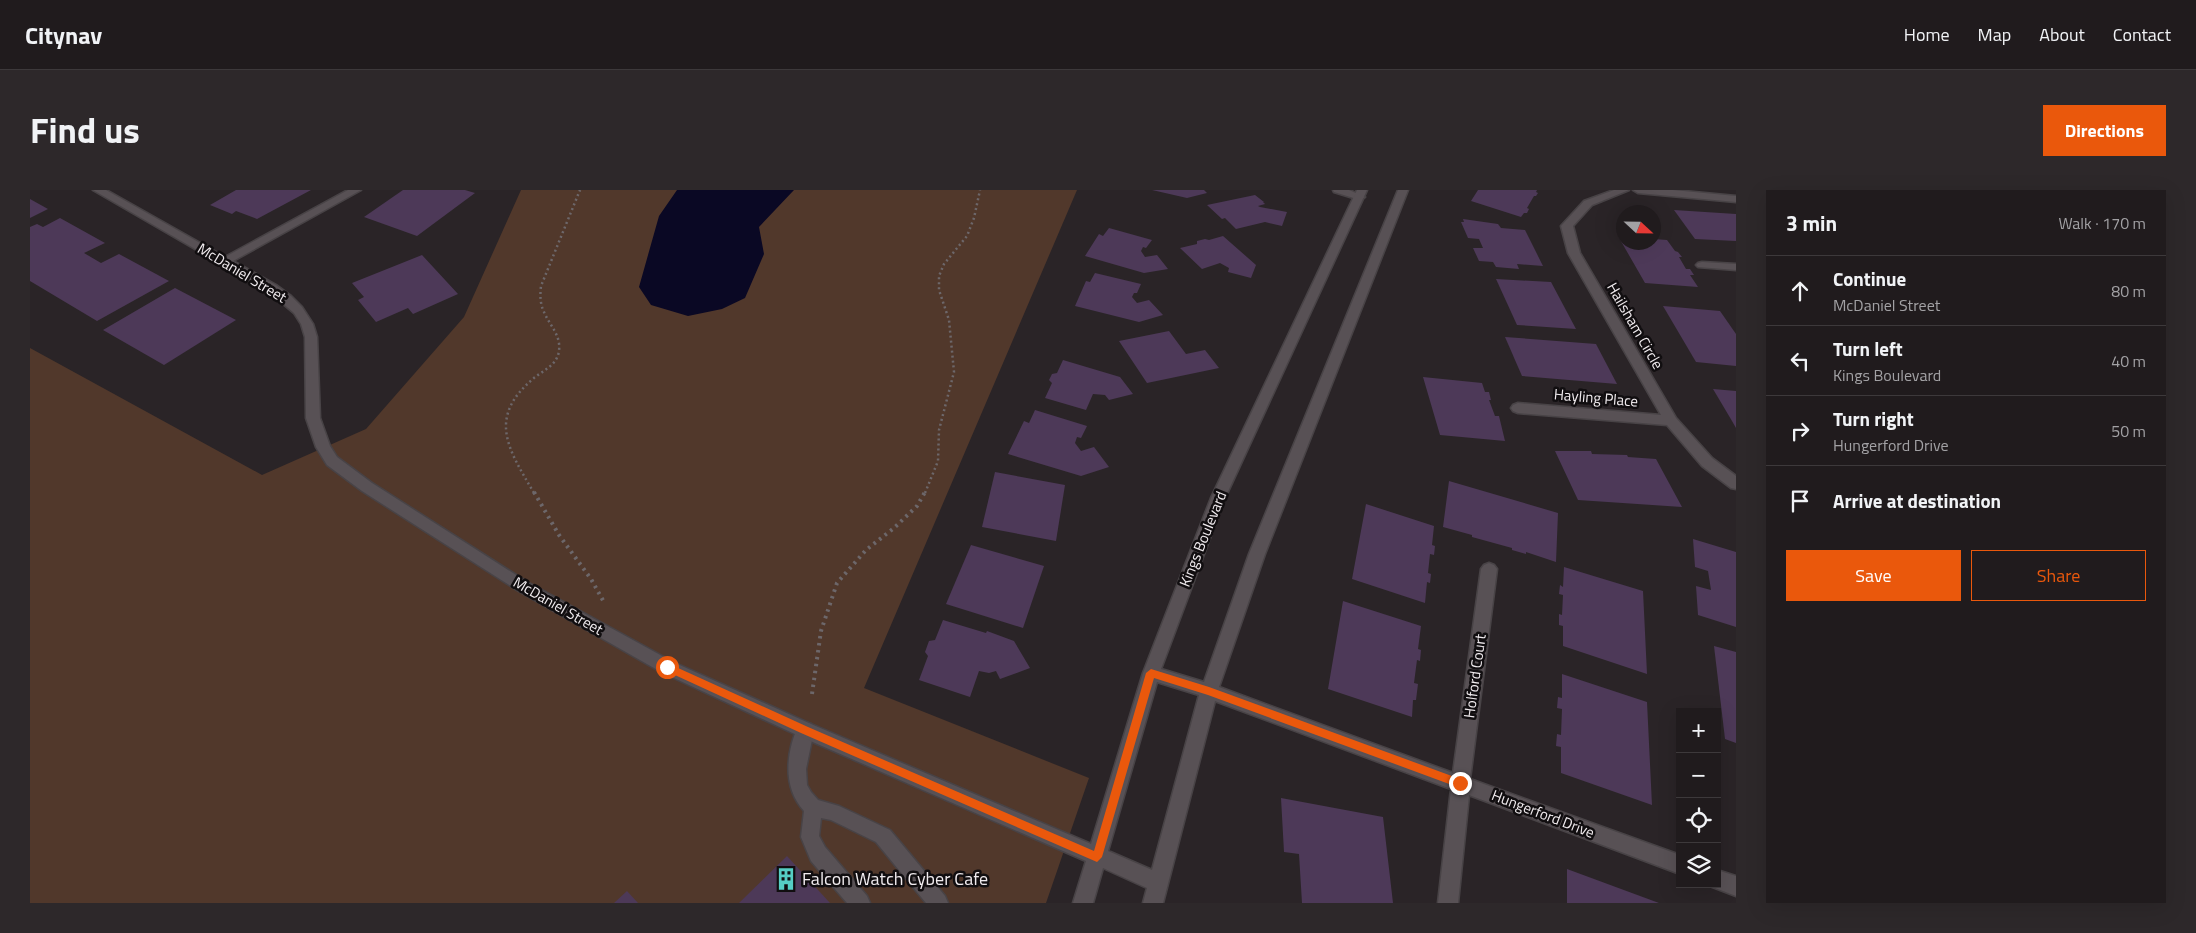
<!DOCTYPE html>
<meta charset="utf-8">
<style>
body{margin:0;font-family:"Titillium Web",sans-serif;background:#2d282a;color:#f1f3f6}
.controls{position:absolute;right:15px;bottom:15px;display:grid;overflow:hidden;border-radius:0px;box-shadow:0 5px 20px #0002}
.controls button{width:45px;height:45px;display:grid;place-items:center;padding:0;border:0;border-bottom:1px solid #3d393b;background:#201b1d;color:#f1f3f6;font:25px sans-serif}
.compass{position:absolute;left:1586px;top:15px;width:45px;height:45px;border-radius:50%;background:#201b1d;box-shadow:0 5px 20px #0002;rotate:112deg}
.stop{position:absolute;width:15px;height:15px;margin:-11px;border:4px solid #ea580c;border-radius:50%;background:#fff}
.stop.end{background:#ea580c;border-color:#fff;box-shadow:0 1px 5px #0008}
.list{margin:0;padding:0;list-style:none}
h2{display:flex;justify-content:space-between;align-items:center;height:65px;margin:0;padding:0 20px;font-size:21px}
h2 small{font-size:16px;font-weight:400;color:#a2a1a4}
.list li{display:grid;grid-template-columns:32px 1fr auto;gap:15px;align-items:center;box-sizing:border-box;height:70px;padding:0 20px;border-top:1px solid #3d393b}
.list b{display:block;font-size:19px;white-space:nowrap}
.list p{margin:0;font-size:16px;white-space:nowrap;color:#a2a1a4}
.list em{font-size:16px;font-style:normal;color:#a2a1a4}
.actions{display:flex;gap:10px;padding:15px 20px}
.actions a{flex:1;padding:11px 0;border:1px solid #ea580c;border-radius:0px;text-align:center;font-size:18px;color:#ea580c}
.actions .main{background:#ea580c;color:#fff}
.icon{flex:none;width:28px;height:28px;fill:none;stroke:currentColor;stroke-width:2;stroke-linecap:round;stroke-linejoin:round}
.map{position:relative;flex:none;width:1706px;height:713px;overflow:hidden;border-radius:0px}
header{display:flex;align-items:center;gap:30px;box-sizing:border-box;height:70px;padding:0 25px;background:#201b1d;border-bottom:1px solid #3d393b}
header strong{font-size:24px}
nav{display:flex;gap:28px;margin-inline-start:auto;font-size:18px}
.intro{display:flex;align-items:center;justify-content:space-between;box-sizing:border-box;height:120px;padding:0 30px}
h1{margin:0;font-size:35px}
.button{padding:12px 22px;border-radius:0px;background:#ea580c;color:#fff;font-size:18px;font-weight:700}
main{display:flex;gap:30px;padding:0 30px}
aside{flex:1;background:#201b1d;border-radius:0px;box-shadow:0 5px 20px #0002}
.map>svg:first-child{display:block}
.green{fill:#51382b}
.water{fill:#0a0824}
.building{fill:#4d3958}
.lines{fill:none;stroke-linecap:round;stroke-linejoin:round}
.service-casing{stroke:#484346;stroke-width:3}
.minor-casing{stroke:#484346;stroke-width:3}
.path-far1{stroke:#6d676a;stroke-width:2.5;stroke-dasharray:2 3;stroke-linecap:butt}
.path{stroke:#6d676a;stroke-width:4;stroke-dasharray:2.5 4.5;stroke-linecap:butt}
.service{fill:#585155;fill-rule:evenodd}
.minor{fill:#585155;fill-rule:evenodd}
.route{fill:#ea580c}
.labels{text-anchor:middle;stroke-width:5;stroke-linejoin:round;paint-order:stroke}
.street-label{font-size:15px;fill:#f1ecef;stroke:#110e10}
.near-poi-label{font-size:18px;fill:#f1ecef;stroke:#110e10;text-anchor:start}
</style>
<header>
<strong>Citynav</strong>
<nav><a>Home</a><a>Map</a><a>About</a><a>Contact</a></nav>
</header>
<div class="intro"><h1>Find us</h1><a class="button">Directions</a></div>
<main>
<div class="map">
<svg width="1706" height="713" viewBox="0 0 1706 713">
<rect width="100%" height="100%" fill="#2a2427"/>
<polygon class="green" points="491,0 1047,0 834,498 1059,588 1016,713 0,713 0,158 232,285 336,239 434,127"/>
<polygon class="water" points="647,0 764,0 729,37 734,64 715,108 692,119 658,126 621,115 609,97 629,26"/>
<g class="building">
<polygon points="206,0 281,0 227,29 206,21 202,24 180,15"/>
<polygon points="373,0 435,0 445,3 387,46 334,27"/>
<polygon points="1122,0 1174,0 1177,3 1157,8"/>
<polygon points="1448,0 1507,0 1506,2 1508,3 1506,6 1504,6 1497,18 1499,19 1497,23 1494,23 1491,27 1441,11"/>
<polygon points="1225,5 1234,12 1233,12 1235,14 1228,16 1230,17 1257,22 1252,36 1235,32 1206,39 1195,28 1192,29 1177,15"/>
<polygon points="0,9 18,19 0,28"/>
<polygon points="1644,20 1706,24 1706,51 1665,49"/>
<polygon points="30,28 75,53 54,63 71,73 89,64 139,91 67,131 0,91 0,37 7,34 13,37"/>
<polygon points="1433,29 1468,34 1471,38 1495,40 1513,76 1487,74 1489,79 1466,77 1463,72 1449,71 1443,58 1453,58 1449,49 1438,48 1431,32 1434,32"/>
<polygon points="1079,38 1122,50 1116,58 1113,57 1111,61 1115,67 1127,65 1138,79 1114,83 1055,66 1069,44 1073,46"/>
<polygon points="1193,46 1226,75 1221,88 1198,82 1199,78 1190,73 1172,79 1150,58 1167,54 1167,51 1175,49 1179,50"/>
<polygon points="1588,46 1594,47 1594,52 1624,52 1624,49 1637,50 1645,61 1648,62 1652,67 1649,67 1656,79 1660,79 1664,85 1660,85 1668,97 1615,93"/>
<polygon points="392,65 428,104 383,124 378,118 346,132 328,110 334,107 322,93"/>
<polygon points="1065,83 1111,94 1107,103 1104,103 1102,107 1107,113 1119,110 1133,125 1109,132 1045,116 1056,91 1060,92"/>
<polygon points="1466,89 1521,92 1546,139 1487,135"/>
<polygon points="145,98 206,130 134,175 73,140"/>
<polygon points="1633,116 1690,121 1706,144 1706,176 1666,172"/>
<polygon points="1139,141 1156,164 1175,160 1189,178 1117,193 1089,151"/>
<polygon points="1475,147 1566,154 1587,194 1492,186"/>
<polygon points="1033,170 1090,187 1103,204 1079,210 1075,205 1063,204 1056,220 1015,208 1022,193 1019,190 1022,184 1027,183"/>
<polygon points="1393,187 1452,193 1455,202 1459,202 1461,210 1459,210 1465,226 1469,226 1475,251 1410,245"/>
<polygon points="1683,199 1706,201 1706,238 1702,231"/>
<polygon points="1005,220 1057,236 1051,248 1047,247 1045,253 1051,261 1064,257 1079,277 1051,286 978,264 994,231 999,233"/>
<polygon points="1525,261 1561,261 1562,264 1597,265 1598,267 1626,269 1652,317 1548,310"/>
<polygon points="965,282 1035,295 1026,351 952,337"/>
<polygon points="1419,291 1528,323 1526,372 1496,362 1496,364 1482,360 1482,358 1442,347 1442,345 1413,337"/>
<polygon points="1336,314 1404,336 1402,355 1405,356 1404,365 1400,364 1398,383 1401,384 1400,393 1397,392 1395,413 1322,389"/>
<polygon points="1663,349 1706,362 1706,437 1668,425 1666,396 1681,400 1678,381 1665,377"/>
<polygon points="941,355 1014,376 993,438 916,414"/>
<polygon points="1534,377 1613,401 1617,484 1533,456 1533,436 1529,435 1529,424 1532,425 1533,405 1529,404 1530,395 1533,397"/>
<polygon points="1313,411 1391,436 1388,459 1391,460 1390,471 1387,470 1384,493 1388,494 1386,510 1383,510 1382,527 1298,499"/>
<polygon points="913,430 956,443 957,441 984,451 1000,478 970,489 966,481 959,483 949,481 940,507 889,490 898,466 895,462 899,451 905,450"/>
<polygon points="1684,456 1706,462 1706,553 1695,549"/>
<polygon points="1532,484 1617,512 1622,615 1531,583 1531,557 1526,556 1527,544 1531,545 1532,519 1527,518 1528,507 1532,508"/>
<polygon points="1251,608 1353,627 1363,713 1272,713 1269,664 1254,662"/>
<polygon points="757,666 800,713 709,713"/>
<polygon points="1537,679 1629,713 1537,713"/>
<polygon points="597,701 608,713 584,713"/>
</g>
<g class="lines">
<defs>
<g id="service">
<polygon points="1303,0 1319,0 1335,7 1330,10 1304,2"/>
<path d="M775 532 781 534 784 540 776 579 777 595 781 602 788 610 809 616 860 640 915 706 918 713H896L846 652 801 630 791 628 789 646 795 657 837 706 840 713H817L781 671 771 647 774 621C752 597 756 562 769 534Z"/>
</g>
<g id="minor">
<path d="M63 0H76L195 67 318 0H331L203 71 246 95 261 106 272 117 283 134 287 147 290 228 300 256 307 267 342 293 497 392 643 472 781 534 1061 654 1113 483 1181 308 1327 0H1337L1195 308 1131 479 1174 492 1219 364 1368 0H1378L1235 364 1189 497 1423 583 1451 379 1454 375 1459 373 1464 375 1467 379 1440 589 1650 665V684L1439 605 1428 713H1408L1421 599 1185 511 1133 713H1113L1117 698 1073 678 1063 713H1043L1056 671 769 546 631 482 487 400 332 301 297 275 286 257 276 228 275 147 271 134 264 123 238 101ZM1127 492 1169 505 1122 680 1078 661Z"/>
<polygon points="1584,0 1599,0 1562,15 1543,36 1550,63 1646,228 1682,268 1706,286 1706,299 1701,298 1672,276 1637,235 1488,223 1483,221 1481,218 1483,215 1488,213 1631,225 1538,63 1531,36 1554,11"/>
<polygon points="1603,0 1643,0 1706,6 1706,12 1608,3"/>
<polygon points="1672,72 1706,74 1706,80 1668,77 1666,75 1668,73"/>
<polygon points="1687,680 1706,686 1706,706 1680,696 1680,694 1687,694"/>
</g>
</defs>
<use href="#service" class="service-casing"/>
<use href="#minor" class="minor-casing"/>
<g class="path-far1">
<path d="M504 303C479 260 456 228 504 188 514 180 527 175 529 161 531 145 520 136 514 122 510 114 510 105 511 96L550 0"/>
<polyline points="895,303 908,271 909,240 924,182 919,130 909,100 909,86 914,74 937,46 944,28 950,0"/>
</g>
<g class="path">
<polyline points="504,302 529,345 561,389 575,414"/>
<polyline points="782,504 791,441 807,393 836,360 864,338 887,316 895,302"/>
</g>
<use href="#service" class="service"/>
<use href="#minor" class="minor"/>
</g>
<polygon class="route" points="637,473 778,537 1064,661 1116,483 1121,479 1179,497 1430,589 1435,593 1430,598 1178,505 1124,488 1072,667 1067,672 771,543 634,480 634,474"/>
<defs>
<symbol id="building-bare" viewBox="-9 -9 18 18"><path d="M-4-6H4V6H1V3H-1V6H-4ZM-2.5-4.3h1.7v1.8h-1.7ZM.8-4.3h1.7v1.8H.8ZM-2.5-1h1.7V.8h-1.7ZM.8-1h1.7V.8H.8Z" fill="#55cec4" stroke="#110e10" stroke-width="2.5" paint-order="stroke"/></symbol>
</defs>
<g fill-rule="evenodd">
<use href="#building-bare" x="740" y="673" width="32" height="32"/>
</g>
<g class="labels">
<g class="street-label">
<text transform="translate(212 83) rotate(31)" y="5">McDaniel Street</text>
<text transform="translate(1605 136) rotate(60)" y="5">Hailsham Circle</text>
<text transform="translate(1566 208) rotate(5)" y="5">Hayling Place</text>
<text transform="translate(1173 349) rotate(-68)" y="5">Kings Boulevard</text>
<text transform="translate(528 416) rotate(30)" y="5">McDaniel Street</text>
<text transform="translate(1445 486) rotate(-82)" y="5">Holford Court</text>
<text transform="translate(1513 624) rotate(21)" y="5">Hungerford Drive</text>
</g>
<g class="near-poi-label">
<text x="772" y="695">Falcon Watch Cyber Cafe</text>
</g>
</g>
</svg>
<div class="controls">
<button>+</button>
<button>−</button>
<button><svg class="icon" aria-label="locate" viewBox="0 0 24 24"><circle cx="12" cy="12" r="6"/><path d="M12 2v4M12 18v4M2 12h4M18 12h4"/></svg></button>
<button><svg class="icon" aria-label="layers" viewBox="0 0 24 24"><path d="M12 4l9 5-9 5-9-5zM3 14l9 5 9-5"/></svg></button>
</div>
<svg class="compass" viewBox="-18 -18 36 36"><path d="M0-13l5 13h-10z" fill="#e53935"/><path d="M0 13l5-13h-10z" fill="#a2a1a4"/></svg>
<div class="stop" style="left:637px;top:477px"></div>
<div class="stop end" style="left:1430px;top:593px"></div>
</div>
<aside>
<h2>3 min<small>Walk · 170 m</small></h2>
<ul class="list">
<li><svg class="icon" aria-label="ahead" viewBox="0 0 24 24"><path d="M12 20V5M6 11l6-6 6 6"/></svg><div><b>Continue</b><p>McDaniel Street</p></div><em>80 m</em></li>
<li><svg class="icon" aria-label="left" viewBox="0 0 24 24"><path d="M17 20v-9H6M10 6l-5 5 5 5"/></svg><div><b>Turn left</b><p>Kings Boulevard</p></div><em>40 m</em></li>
<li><svg class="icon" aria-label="right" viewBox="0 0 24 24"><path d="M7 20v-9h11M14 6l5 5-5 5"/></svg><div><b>Turn right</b><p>Hungerford Drive</p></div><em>50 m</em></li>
<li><svg class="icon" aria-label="arrive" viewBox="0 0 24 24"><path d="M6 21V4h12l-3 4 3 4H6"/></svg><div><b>Arrive at destination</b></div></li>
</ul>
<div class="actions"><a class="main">Save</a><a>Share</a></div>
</aside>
</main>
